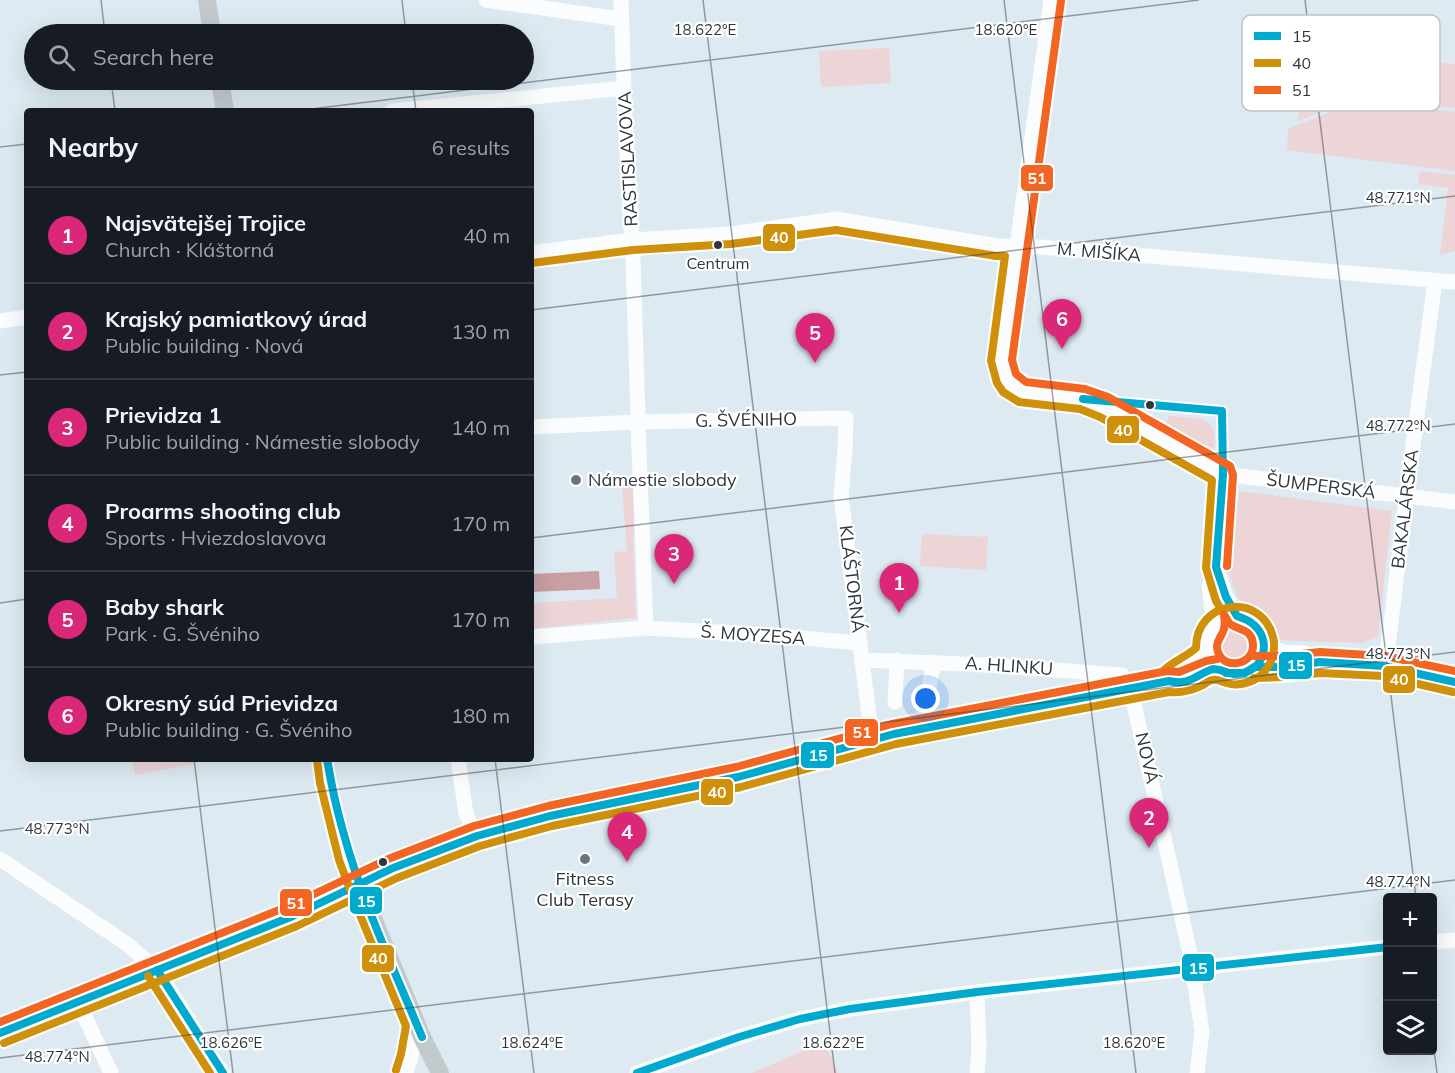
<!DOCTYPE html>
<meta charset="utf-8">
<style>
body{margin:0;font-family:Mulish,sans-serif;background:#242831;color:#f1f3f6}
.controls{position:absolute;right:18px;bottom:18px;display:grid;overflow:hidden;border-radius:6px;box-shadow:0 6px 24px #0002}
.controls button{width:54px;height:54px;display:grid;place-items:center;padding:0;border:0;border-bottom:2px solid #363941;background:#171b24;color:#f1f3f6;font:30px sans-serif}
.you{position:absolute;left:926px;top:699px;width:21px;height:21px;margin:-15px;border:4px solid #fff;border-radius:50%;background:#1a73e8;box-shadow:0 0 0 9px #1a73e833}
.badge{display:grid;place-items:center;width:39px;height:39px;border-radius:50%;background:#db2777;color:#fff;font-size:20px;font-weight:700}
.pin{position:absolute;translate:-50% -50px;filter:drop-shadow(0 2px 3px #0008)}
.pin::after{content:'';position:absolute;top:32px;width:21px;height:18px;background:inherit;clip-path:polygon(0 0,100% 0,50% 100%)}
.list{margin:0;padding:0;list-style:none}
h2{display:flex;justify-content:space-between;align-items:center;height:78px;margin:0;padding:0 24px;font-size:26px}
h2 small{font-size:20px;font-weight:400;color:#9ea1a6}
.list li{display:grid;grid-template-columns:39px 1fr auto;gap:18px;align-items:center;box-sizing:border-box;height:96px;padding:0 24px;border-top:2px solid #363941}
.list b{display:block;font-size:22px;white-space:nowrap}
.list p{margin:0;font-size:20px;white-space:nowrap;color:#9ea1a6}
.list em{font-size:20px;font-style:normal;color:#9ea1a6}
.icon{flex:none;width:33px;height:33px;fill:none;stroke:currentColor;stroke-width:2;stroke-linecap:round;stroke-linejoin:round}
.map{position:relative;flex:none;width:1455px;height:1073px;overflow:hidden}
.search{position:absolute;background:#171b24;box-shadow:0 6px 24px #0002;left:24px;top:24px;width:510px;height:66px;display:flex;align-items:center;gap:15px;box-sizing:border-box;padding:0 21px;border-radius:33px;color:#9ea1a6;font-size:22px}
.panel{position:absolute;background:#171b24;box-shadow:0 6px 24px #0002;left:24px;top:108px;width:510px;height:654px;border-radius:6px}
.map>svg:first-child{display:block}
.green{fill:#ecd4d7}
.water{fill:#c89fa2}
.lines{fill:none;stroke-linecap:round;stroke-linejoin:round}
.minor{stroke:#fafcfd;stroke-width:15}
.major{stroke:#c3cace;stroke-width:18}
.bus-1-casing{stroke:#fff;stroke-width:12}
.bus-2-casing{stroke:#fff;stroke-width:12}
.bus-3-casing{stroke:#fff;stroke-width:12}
.bus-1{stroke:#00a9ce;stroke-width:8}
.bus-2{stroke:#cf900c;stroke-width:8}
.bus-3{stroke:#f26522;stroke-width:8}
.ticks{fill:none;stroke:#2e363c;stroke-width:1.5;stroke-opacity:0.45}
.bus-dot{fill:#2e363c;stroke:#fff;stroke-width:2}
.poi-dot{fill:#6b757c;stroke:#fff;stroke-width:2}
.labels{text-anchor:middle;stroke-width:4.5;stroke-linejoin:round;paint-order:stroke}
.bus-label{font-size:16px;fill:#2e363c;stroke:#fff}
.street-label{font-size:18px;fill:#2e363c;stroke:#fff}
.poi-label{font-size:18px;fill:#2e363c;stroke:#fff;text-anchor:start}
.key{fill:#fff;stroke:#c0c3c4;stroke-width:1.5}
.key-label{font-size:16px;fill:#2e363c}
.ticks-label{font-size:15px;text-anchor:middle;fill:#2e363c;stroke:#fff;stroke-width:4.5;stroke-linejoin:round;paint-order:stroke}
.line-badge{stroke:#fff;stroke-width:2}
.badge-label{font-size:16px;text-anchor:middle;font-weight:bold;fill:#fff}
</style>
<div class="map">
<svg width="1455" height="1073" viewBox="0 0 1455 1073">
<rect width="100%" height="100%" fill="#ddeaf2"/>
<g class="green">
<polygon points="1309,31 1317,32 1315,46 1455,64 1455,108 1357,97 1298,121"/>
<polygon points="889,48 891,83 821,87 819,51"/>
<polygon points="1358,101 1455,112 1455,171 1287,150 1288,129"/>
<polygon points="1420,171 1455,175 1455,251 1440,255 1448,188 1418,184"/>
<path d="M1170 416C1180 417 1197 417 1205 421 1217 426 1216 443 1212 453L1206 454 1166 432C1163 426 1166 421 1170 416Z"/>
<polygon points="631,476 638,503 633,540 636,618 531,629 531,603 617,598 614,552 627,551 621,477"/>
<polygon points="1239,491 1392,511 1378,636 1363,643 1280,640 1267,621 1238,599 1230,576"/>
<polygon points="922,534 988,537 986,570 920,566"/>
<circle cx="1236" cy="646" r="17"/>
<polygon points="132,759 219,759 135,775"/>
<polygon points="824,1042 838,1073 752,1073"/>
</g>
<polygon class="water" points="599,571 600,589 531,592 531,574"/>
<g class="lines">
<g class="minor">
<polyline points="486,0 621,19"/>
<polyline points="1051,0 1001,361 1006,378 1010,384 1022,392 1083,399 1104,407 1223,474 1455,502"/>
<polyline points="392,111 624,88"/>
<polyline points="531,253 632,240 730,234 836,219 998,246 1041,247 1455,282"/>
<polyline points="0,321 27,317"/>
<polyline points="531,427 638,422 846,418 845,449 841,496 872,739"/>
<polyline points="1216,567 1226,597 1237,616"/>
<circle cx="1235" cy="645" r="29"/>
<polyline points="1214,626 1209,586 1216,567 1223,474"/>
<polyline points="646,628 753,634 860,643"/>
<polyline points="531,637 646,628 639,450 633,259 625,118 621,0"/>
<polyline points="1264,645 1283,652 1305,653 1320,662"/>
<polyline points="862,660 988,665 1122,675 1132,688"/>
<polyline points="1384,666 1388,646 1411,460 1435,281"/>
<polyline points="1254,667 1283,667 1320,662 1384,666 1455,682"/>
<polyline points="1169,681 1176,673 1196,662 1207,652"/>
<polyline points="1132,688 1134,704 1191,958 1202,1032 1197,1073"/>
<polyline points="895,702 897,660"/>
<polyline points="923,716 934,662"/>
<polyline points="322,759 352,887"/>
<polyline points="458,759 466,814 477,836"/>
<polyline points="0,859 127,944 157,970 211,1056 223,1073"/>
<polyline points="1432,942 1455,940"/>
<polyline points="78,1002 111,1073"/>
<polyline points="0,1033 293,916 393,868 477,836 550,816 738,777 894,734 1169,681 1180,683 1194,678 1209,671 1219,669"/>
<polyline points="406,1073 411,1057 417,1025"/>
<polyline points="637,1073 739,1037 800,1019 850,1009 977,992 1388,947"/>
<polyline points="977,1073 979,1048 977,992"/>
</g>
<g class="major">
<polyline points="207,0 212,34"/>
<polyline points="220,80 225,111"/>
<polyline points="365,899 422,1037 440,1073"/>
</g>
<defs>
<g id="bus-1">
<polyline points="1226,673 1245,673 1254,667 1283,667 1320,662 1384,666 1455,682"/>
<path d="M327 759C331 783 336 807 343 831 362 902 394 969 422 1037"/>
<polyline points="157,970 223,1073"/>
<path d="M0 1033 293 916 393 868 477 836 550 816 738 777 894 734 1169 681C1190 686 1195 675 1213 669 1225 669 1230 678 1246 672 1266 665 1270 639 1254 625 1249 620 1243 618 1237 616L1226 597 1216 567 1223 474 1222 411 1083 399"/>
<polyline points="637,1073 739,1037 800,1019 850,1009 977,992 1388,947"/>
</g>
<g id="bus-2">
<polyline points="532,263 633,250 731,244 836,230 996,256 1005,256 991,361 997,383 1003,392 1019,402 1080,409 1100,417 1212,480 1206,568 1216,601 1228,621"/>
<polyline points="1254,678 1284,677 1320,673 1383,676 1453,692"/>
<polyline points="317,760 320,783 339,860 355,903 406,1026 401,1054 396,1070"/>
<polyline points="148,976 210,1073"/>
<path d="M4 1043 297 926 397 878 480 846 552 826 741 787 896 744 1169 692C1181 693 1191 691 1201 686 1205 684 1209 680 1213 680 1218 679 1222 682 1227 683 1236 686 1245 684 1254 680 1262 676 1268 668 1272 659 1274 652 1275 644 1273 637 1261 591 1196 600 1196 648 1186 657 1173 661 1163 671"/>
</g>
<g id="bus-3">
<polyline points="1061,1 1012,360 1016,374 1026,382 1085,389 1108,397 1230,466 1233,475 1227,566"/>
<path d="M1224 615C1225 617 1228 622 1229 623 1237 630 1248 628 1252 639 1260 666 1219 673 1217 647 1217 640 1222 636 1224 629 1225 625 1225 620 1224 615Z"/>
<polyline points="1254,656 1282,656 1320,652 1385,656 1455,671"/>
<polyline points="0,1022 289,906 388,859 474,826 548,806 736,767 892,724 1167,671 1179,672 1206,661 1217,659"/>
</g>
</defs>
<use href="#bus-1" class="bus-1-casing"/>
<use href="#bus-2" class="bus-2-casing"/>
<use href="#bus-3" class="bus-3-casing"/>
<use href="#bus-1" class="bus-1"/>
<use href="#bus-2" class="bus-2"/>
<use href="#bus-3" class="bus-3"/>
</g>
<path class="ticks" d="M101 0 105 34M402 0 406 34M703 0 835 1073M1004 0 1136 1073M1305 0 1416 898M111 80 115 111M412 80 416 111M295 111 1199 0M0 147 27 144M531 310 1455 196M0 375 27 372M531 538 1455 424M0 603 27 599M194 759 233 1073M495 759 534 1073M0 831 1455 652M1432 1035 1437 1073M0 1058 1455 880"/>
<g class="bus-dot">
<circle cx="718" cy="245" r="5"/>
<circle cx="1150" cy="405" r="5"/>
<circle cx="383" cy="862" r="5"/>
</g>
<g class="poi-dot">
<circle cx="576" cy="480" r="6"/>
<circle cx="585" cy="859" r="6"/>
</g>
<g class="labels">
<g class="bus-label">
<text x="718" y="269">Centrum</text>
</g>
<g class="street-label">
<text transform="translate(628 159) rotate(-93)" y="6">RASTISLAVOVA</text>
<text transform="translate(1099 252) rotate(5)" y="6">M. MIŠÍKA</text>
<text transform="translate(746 420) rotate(-1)" y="6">G. ŠVÉNIHO</text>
<text transform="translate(1321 486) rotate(7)" y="6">ŠUMPERSKÁ</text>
<text transform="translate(1405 509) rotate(-83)" y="6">BAKALÁRSKA</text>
<text transform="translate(852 579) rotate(83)" y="6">KLÁŠTORNÁ</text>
<text transform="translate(753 635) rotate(4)" y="6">Š. MOYZESA</text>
<text transform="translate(1009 666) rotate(4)" y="6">A. HLINKU</text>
<text transform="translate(1147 758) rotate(77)" y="6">NOVÁ</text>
</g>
<g class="poi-label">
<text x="588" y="486">Námestie slobody</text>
<text x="585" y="885" text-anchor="middle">Fitness<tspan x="585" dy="21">Club Terasy</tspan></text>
</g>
</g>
<rect x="1242" y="15" width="198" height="96" rx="9" class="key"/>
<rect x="1254" y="32" width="27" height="8" fill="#00a9ce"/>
<rect x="1254" y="59" width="27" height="8" fill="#cf900c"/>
<rect x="1254" y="86" width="27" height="8" fill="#f26522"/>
<g class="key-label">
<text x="1292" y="42">15</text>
<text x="1292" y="69">40</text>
<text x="1292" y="96">51</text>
</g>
<g class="ticks-label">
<text x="705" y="35">18.622°E</text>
<text x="1006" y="35">18.620°E</text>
<text x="1398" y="203">48.771°N</text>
<text x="1398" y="431">48.772°N</text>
<text x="1398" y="659">48.773°N</text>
<text x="57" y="834">48.773°N</text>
<text x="1398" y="887">48.774°N</text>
<text x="231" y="1048">18.626°E</text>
<text x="532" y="1048">18.624°E</text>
<text x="833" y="1048">18.622°E</text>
<text x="1134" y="1048">18.620°E</text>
<text x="57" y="1062">48.774°N</text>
</g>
<g class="line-badge">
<rect x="1020" y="164" width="34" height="28" rx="6" fill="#f26522"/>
<rect x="762" y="223" width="34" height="29" rx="6" fill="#cf900c"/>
<rect x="1106" y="415" width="34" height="29" rx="6" fill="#cf900c"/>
<rect x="1278" y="651" width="35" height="29" rx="6" fill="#00a9ce"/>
<rect x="1382" y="665" width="34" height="29" rx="6" fill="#cf900c"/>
<rect x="844" y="718" width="35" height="29" rx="6" fill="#f26522"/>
<rect x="800" y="741" width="35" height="28" rx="6" fill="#00a9ce"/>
<rect x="700" y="778" width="34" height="28" rx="6" fill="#cf900c"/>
<rect x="349" y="886" width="34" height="29" rx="6" fill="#00a9ce"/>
<rect x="279" y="888" width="34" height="29" rx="6" fill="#f26522"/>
<rect x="361" y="944" width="34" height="29" rx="6" fill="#cf900c"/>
<rect x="1181" y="953" width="34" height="29" rx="6" fill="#00a9ce"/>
</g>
<g class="badge-label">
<text x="1037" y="184">51</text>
<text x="779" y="243">40</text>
<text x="1123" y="436">40</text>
<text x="1296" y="671">15</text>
<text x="1399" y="685">40</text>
<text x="862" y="738">51</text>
<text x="818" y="761">15</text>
<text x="717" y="798">40</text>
<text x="366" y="907">15</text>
<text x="296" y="909">51</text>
<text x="378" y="964">40</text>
<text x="1198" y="974">15</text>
</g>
</svg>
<div class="controls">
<button>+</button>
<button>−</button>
<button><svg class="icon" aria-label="layers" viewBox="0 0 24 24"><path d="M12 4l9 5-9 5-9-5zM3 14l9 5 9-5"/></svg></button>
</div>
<div class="you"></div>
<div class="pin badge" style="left:899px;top:613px">1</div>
<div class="pin badge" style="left:1149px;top:848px">2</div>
<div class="pin badge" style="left:674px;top:584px">3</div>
<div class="pin badge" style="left:627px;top:862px">4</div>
<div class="pin badge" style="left:815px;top:363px">5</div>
<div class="pin badge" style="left:1062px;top:349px">6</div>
<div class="search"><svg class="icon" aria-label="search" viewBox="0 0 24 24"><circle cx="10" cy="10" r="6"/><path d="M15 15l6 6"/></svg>Search here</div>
<section class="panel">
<h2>Nearby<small>6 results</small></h2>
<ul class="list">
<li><span class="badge">1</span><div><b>Najsvätejšej Trojice</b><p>Church · Kláštorná</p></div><em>40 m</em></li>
<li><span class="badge">2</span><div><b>Krajský pamiatkový úrad</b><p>Public building · Nová</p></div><em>130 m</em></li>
<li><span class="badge">3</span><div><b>Prievidza 1</b><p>Public building · Námestie slobody</p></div><em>140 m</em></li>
<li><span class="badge">4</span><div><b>Proarms shooting club</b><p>Sports · Hviezdoslavova</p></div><em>170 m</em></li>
<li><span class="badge">5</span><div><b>Baby shark</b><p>Park · G. Švéniho</p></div><em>170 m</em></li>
<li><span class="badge">6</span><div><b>Okresný súd Prievidza</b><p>Public building · G. Švéniho</p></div><em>180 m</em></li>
</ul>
</section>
</div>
